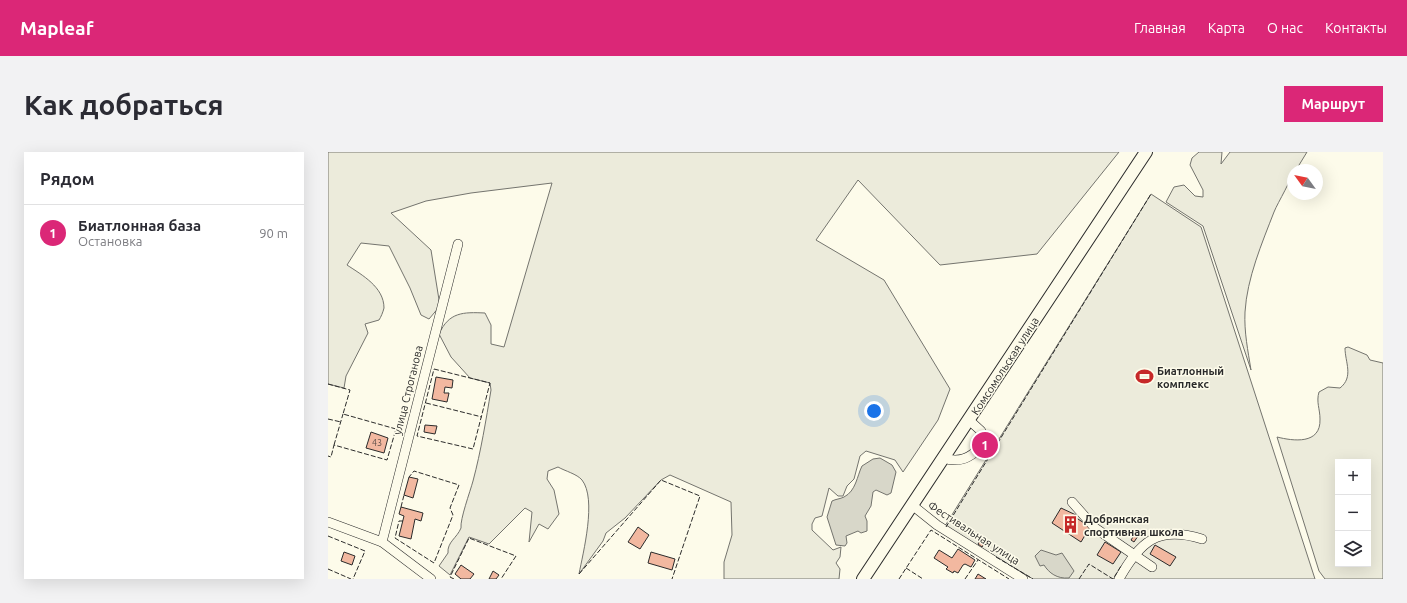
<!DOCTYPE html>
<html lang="ru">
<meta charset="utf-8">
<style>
body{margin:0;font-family:Ubuntu,sans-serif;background:#f2f2f3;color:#2b2b33}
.controls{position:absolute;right:12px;bottom:12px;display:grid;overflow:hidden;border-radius:0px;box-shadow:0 4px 16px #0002}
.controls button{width:36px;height:36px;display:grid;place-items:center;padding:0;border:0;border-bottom:1px solid #e1e1e2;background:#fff;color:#2b2b33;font:20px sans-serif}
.compass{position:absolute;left:959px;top:12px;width:36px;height:36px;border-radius:50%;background:#fff;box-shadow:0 4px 16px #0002;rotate:303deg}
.you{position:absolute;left:546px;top:259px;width:14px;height:14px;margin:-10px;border:3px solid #fff;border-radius:50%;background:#1a73e8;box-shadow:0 0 0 6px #1a73e833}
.badge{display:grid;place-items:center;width:26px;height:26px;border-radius:50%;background:#db2777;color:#fff;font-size:13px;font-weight:700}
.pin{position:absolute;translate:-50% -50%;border:2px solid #fff;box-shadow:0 1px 4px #0006}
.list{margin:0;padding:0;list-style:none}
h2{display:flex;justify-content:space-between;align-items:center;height:52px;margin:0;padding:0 16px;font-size:17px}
h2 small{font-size:13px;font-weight:400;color:#7c7c81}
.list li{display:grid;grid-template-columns:26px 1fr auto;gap:12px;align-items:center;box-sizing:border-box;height:56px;padding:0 16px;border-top:1px solid #e1e1e2}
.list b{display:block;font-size:15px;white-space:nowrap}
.list p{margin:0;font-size:13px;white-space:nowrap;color:#7c7c81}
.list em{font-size:13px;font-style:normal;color:#7c7c81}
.icon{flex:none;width:22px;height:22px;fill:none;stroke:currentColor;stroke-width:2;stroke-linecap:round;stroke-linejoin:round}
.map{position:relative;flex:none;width:1055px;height:427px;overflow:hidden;border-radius:0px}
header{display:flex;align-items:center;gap:24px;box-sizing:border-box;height:56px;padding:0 20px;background:#db2777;color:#fff}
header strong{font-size:19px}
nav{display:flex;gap:22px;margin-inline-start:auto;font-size:14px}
.intro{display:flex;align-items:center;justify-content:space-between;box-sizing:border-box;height:96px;padding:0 24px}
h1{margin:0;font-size:28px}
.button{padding:10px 18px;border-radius:0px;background:#db2777;color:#fff;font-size:14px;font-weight:700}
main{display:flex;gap:24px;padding:0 24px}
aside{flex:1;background:#fff;border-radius:0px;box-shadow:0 4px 16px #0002}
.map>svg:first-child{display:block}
.green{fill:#ecebdb;stroke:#74746e;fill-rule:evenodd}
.water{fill:#d8d7c9;stroke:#74746e}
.building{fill:#f2b8a0;stroke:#2b2b2b}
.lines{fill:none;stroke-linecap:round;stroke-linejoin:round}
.minor-casing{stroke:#2b2b2b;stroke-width:10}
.major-casing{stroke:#2b2b2b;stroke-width:14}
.minor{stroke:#fdfbea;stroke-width:9}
.major{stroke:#fdfbea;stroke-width:12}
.fence{stroke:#2b2b2b;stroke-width:1;stroke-dasharray:5 2;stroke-linecap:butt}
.labels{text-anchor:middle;stroke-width:3;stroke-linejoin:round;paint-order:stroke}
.number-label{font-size:9px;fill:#5d4e48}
.street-label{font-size:11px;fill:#2b2b2b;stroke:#fdfbea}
.poi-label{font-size:11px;font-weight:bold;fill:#2b2b2b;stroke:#fdfbea;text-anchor:start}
</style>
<header>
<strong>Mapleaf</strong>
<nav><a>Главная</a><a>Карта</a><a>О нас</a><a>Контакты</a></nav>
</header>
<div class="intro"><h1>Как добраться</h1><a class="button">Маршрут</a></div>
<main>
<aside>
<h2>Рядом<small></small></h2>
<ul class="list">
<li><span class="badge">1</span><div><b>Биатлонная база</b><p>Остановка</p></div><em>90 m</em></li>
</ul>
</aside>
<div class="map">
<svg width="1055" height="427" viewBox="0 0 1055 427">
<rect width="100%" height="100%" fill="#fdfbea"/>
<g class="green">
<path d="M0 0H791L709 102 612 113 530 28 488 88 556 128 622 237 610 268 575 320 567 308 538 299 532 304 526 327 519 334 515 344H510L501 336 494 364 487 366 484 372V378L505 398 513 395 512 405 508 411 512 417 511 427H396V410L404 383 403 350 342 323 333 328 297 366 278 381 275 389 251 422C255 401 269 347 254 328 249 322 237 319 230 315L220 319 219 327 226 338 231 362 220 377 211 372 201 390 204 360 197 356 161 392 141 385 122 423 111 414 120 401C119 390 129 386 133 376 132 367 142 340 145 329 153 299 158 268 163 238L162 231 142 226 123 205 111 182C121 160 135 160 157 161L163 173V192L176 195 224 31 143 41 98 49 63 61 103 98 112 154 101 167 93 163 82 136 61 94 33 91 19 113C34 123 56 135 56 156 55 160 53 165 51 168L37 172 40 181 18 224 16 236 0 232Z"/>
<path d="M871 0H894L893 12 902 0H979L968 18H965C965 26 950 50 946 60 934 91 919 126 917 160 916 180 920 199 923 218L875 74 838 50 846 35 856 33 867 44 875 45V38L862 13 864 6Z"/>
<polygon points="823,42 873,75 987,427 705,427 617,374"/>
<path d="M1020 195 1039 203 1042 208 1055 211V427H997L991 419 949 285C965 289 993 293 992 267 992 257 988 250 991 240L1000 235 1012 236C1026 225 1017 210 1017 196ZM1010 310H1040V412H1010Z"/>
</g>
<g class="water">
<path d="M552 306 564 313 568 320 563 341 559 343 548 338 545 340 543 354 537 364 539 369V379L533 381 530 379 518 384 519 391 517 394 508 393 499 365 504 349C508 347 512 347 516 345 528 339 529 324 534 314L545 307Z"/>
<path d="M713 398 728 403 734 401 746 419 741 426C729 427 721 421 716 413L712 414 707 404Z"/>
</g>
<g class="building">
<polygon points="108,225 125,228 124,236 117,235 116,241 121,241 119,250 104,247"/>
<polygon points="97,273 109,274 107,282 96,280"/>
<polygon points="43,280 60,286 56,301 38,296"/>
<polygon points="81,325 90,327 85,346 76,343"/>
<polygon points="73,355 95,361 93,369 87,367 83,387 71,384 76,364 71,362"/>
<polygon points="733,356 748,363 747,365 762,375 753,390 724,371"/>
<polygon points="310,375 321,383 312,397 300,390"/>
<polygon points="807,382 810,384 806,390 803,388"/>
<polygon points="654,386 658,389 654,395 650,392"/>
<polygon points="777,390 793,400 785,412 769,403"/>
<polygon points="827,393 848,405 842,414 822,402"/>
<polygon points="630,397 647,408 643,415 637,412 635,413 630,421 626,419 625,421 618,417 620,415 606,406 611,398 624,406"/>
<polygon points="16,400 27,404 24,413 13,409"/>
<polygon points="323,400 347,407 344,418 320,411"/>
<polygon points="133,413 146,422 142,427 133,427 127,422"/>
<polygon points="165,419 171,423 168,427 161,427"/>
<polygon points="650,422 658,427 647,427"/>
</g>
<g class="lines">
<defs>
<g id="minor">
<path d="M615 306C634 312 648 304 656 287L653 279 641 268"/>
<polyline points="744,350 767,376 824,415"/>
<polyline points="584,353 609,373 695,427"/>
<polyline points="0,370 54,390 103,427"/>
<polyline points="54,390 130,92"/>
<path d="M791 427C812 390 829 373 874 387"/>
</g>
<polyline id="major" points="535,427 818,0"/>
</defs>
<use href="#minor" class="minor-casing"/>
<use href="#major" class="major-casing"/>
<use href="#minor" class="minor"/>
<use href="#major" class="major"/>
<g class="fence">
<polygon points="106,217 162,231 145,297 89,284"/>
<polyline points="0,232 22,238 15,262 68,277 59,308 6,293 3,305 0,304"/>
<polyline points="98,251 154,265"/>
<polyline points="0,267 13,270"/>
<polyline points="6,293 15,262"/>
<polyline points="73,355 76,343"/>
<polyline points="75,369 71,369 67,386 106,411 125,363 122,356 131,333 86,319 81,325"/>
<polyline points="618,375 823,42"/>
<polyline points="0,384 37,399 25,427"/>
<polyline points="668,405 705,427"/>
<polyline points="578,416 595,427"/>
<polyline points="0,417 23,427"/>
<polyline points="251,422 333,328 372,344 344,427"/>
<polyline points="126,427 122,425 141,386 188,404 173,427"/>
<polyline points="571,427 603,378 681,427"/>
<polyline points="637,427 650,408"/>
<polyline points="751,427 761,412 785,427 793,414"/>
</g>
</g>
<defs>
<symbol id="stadium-bare" viewBox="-9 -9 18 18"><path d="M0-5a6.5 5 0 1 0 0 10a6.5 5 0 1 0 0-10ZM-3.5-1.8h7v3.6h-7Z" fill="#c62828" stroke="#fdfbea" stroke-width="2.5" paint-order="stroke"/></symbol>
<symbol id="building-bare" viewBox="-9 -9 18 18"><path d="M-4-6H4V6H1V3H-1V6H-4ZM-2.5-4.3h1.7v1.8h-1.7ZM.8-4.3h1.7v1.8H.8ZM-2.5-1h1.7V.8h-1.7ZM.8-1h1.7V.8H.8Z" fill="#c62828" stroke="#fdfbea" stroke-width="2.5" paint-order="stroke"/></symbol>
</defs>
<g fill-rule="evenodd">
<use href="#stadium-bare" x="804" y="212" width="25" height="25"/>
<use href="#building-bare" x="730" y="360" width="25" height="25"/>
</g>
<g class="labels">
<g class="number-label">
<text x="49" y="294">43</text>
</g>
<g class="street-label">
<text transform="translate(677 214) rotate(-57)" y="4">Комсомольская улица</text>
<text transform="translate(80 238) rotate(-76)" y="4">улица Строганова</text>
<text transform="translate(646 381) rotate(33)" y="4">Фестивальная улица</text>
</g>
<g class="poi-label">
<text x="829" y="223">Биатлонный<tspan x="829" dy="13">комплекс</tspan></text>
<text x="756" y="371">Добрянская<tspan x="756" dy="13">спортивная школа</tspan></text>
</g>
</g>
</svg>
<div class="controls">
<button>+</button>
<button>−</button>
<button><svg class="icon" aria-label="layers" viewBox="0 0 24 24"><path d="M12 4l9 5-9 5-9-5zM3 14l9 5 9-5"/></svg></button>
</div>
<svg class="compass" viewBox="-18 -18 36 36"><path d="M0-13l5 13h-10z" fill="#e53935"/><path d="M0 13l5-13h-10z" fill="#7c7c81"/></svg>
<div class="you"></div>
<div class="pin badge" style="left:657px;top:293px">1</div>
</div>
</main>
